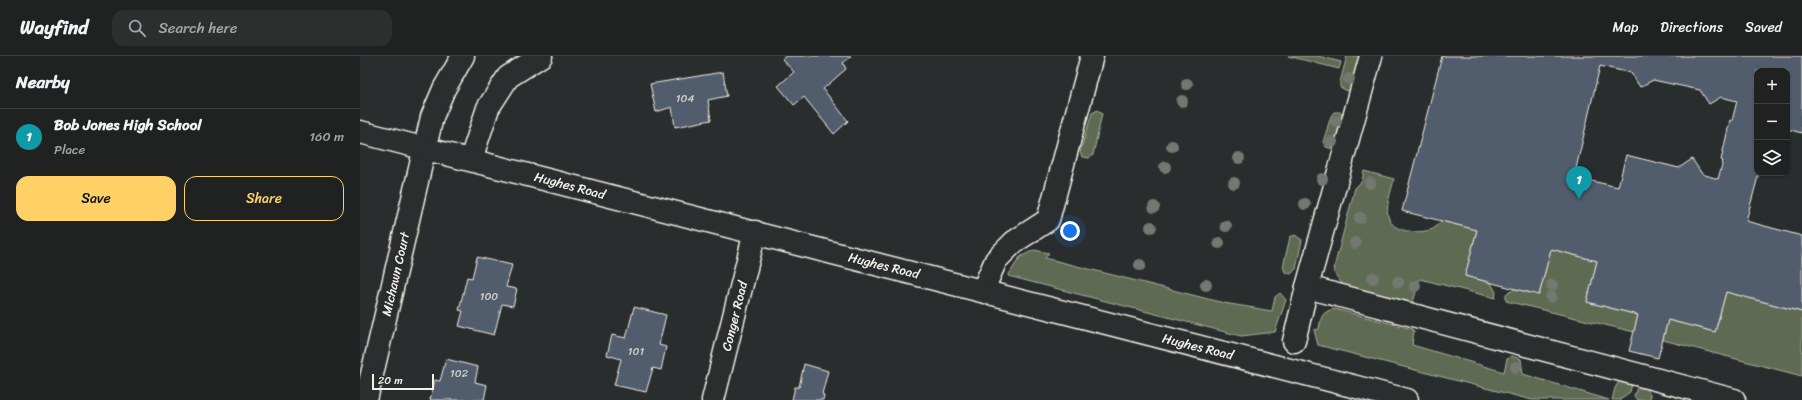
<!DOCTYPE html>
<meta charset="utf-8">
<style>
body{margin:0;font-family:Sriracha,sans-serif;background:#2d2f2f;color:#f1f3f6}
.controls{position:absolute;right:12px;top:12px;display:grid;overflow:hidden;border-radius:8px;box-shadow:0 1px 3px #0004}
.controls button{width:36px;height:36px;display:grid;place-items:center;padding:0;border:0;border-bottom:1px solid #3d3f40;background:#202222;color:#f1f3f6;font:20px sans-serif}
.scale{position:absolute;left:12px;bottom:10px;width:62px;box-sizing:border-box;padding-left:4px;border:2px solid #f4f1e8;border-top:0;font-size:11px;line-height:14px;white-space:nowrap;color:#f4f1e8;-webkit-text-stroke:3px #2a2d2e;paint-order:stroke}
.you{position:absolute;left:710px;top:175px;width:14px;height:14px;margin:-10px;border:3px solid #fff;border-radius:50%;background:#1a73e8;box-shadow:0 0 0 6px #1a73e833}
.badge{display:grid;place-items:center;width:26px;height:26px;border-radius:50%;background:#ffd166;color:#fff;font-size:13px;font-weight:700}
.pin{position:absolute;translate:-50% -33px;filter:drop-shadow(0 1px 2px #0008)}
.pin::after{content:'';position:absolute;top:21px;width:14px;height:12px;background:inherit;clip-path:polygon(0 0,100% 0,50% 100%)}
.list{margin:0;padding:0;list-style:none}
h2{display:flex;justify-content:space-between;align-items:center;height:52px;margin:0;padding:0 16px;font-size:17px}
h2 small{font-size:13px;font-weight:400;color:#a2a4a5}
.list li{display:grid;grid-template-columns:26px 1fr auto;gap:12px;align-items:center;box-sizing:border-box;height:56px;padding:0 16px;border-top:1px solid #3d3f40}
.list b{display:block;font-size:15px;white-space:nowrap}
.list p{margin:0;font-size:13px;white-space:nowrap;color:#a2a4a5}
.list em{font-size:13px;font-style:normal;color:#a2a4a5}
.actions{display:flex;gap:8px;padding:12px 16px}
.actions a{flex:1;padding:9px 0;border:1px solid #ffd166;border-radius:12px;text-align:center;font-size:14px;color:#ffd166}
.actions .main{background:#ffd166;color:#111}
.icon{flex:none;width:22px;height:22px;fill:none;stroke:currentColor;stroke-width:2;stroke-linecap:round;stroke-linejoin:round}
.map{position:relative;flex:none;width:1442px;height:344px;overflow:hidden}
header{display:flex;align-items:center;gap:24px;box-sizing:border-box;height:56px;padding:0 20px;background:#202222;border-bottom:1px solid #3d3f40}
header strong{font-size:19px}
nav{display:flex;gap:22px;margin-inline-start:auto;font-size:14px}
.search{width:280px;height:36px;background:#2d2f2f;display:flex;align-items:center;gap:10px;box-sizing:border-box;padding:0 14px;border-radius:12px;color:#a2a4a5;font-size:15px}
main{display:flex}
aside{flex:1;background:#202222}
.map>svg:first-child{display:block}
.green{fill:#5f6b52;stroke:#aaae9d}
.building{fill:#515c6c;stroke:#f4f1e8;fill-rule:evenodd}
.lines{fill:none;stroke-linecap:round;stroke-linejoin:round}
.minor-casing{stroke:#f4f1e8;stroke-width:25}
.major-casing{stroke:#f4f1e8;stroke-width:25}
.minor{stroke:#2a2d2e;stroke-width:22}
.major{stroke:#2a2d2e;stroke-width:22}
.tree{fill:#74786f}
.labels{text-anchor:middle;stroke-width:4;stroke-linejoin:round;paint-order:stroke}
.number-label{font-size:11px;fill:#cbccc9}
.street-label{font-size:13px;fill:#f4f1e8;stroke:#2a2d2e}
</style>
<header>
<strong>Wayfind</strong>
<div class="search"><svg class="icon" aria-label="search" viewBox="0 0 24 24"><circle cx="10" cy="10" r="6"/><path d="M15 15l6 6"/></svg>Search here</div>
<nav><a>Map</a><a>Directions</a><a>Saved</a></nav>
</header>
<main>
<aside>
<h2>Nearby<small></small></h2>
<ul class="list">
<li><span class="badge" style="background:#0f9aa8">1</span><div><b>Bob Jones High School</b><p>Place</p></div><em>160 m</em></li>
</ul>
<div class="actions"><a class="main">Save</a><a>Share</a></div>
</aside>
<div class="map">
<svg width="1442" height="344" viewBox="0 0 1442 344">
<rect width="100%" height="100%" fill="#2a2d2e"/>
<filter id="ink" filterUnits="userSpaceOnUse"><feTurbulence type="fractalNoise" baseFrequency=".025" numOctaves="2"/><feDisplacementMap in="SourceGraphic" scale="8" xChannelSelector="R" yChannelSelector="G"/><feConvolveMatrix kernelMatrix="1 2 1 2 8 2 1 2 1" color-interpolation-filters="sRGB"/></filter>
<g filter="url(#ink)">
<g class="green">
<polygon points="928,0 958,0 981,6 979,13"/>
<polygon points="987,0 1000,0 992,32 987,35 980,31 980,26"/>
<polygon points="738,54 742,58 733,99 729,102 722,101 720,96 732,57"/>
<polygon points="974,56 980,56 983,61 976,90 973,93 966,91 963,86 971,60"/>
<path d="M1004 115 1034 123C1032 134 1024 152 1029 163 1035 178 1063 178 1075 172 1077 170 1079 167 1081 165L1117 174 1105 220 1131 227 1136 236 1135 242 1060 223 1052 249 985 232 974 217 975 208 995 132 1002 125Z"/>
<polygon points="935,179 942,184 936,213 931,218 925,216 923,211 930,181"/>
<polygon points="1191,193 1237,205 1227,246 1278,259 1274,276 1146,245 1146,238 1155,233 1179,239"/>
<polygon points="674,194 689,197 685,202 864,247 912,255 915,241 920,237 926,244 915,276 881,280 648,220 660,201"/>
<polygon points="1366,236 1442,256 1442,320 1303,284 1308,264 1355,276"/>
<path d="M975 253 1052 273 1054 275 1052 289 1144 316 1147 303 1151 300 1161 303 1163 318 1249 344H1172L958 289 954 274 959 273C961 261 962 255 975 253Z"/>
<polygon points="1260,324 1272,328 1270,336 1260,343 1261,344 1252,344 1255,332"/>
<polygon points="1278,329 1285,331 1290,339 1289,344 1277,344 1274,340"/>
</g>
<g class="building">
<polygon points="426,0 491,0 483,7 486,13 463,33 488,65 474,78 444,41 434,49 418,30 434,16 422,3"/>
<path d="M1082 0H1442V77L1427 73V15H1397V117H1399L1386 165 1442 180V256L1366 236 1355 276 1308 264 1298 302 1269 295 1278 259 1227 246 1237 205 1191 193 1179 239 1105 220 1117 174 1042 155ZM1240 10 1271 17 1280 31 1293 24 1340 34 1349 48 1361 41 1377 45 1372 65 1370 64 1361 104 1363 105 1358 123 1342 118 1332 103 1319 112 1266 99 1258 131 1214 121Z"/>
<polygon points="363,16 367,40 348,44 351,64 315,71 312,51 296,56 290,28"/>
<polygon points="117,201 152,209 146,231 157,233 153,250 142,248 134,279 99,270 103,255 99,254 107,221 112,222"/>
<polygon points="274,251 306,259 299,289 306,291 301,314 293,312 286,336 254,329 261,303 247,299 252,279 266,282"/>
<polygon points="86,303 118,311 115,326 127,329 124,344 70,344 75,324 80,325"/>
<polygon points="444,308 468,315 462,338 464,339 463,344 432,344 435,331 439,331"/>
</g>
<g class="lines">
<defs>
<g id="minor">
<polyline points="111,103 128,52 148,21 181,0"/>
<polyline points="947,231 1374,344"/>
<polyline points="623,234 636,204 654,186 688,164 732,0"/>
<polyline points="934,285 947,231 1011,0"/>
<polyline points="6,344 72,61 84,33 103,0"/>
<polyline points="353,344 395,176"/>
</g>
<polyline id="major" points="0,76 1047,344"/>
</defs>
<use href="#minor" class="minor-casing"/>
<use href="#major" class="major-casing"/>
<use href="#minor" class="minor"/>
<use href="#major" class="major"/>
</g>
<g class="tree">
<circle cx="989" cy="23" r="6"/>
<circle cx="827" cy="28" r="6"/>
<circle cx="822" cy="45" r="6"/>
<circle cx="976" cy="65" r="6"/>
<circle cx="972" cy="86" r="6"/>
<circle cx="812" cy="90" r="6"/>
<circle cx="879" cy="102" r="6"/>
<circle cx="805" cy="111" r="6"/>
<circle cx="962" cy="123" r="6"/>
<circle cx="874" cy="127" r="6"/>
<circle cx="1010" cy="127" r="6"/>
<circle cx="945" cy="148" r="6"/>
<circle cx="794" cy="151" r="6"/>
<circle cx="1000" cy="162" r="6"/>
<circle cx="866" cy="170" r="6"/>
<circle cx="791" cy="171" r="6"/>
<circle cx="859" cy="187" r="6"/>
<circle cx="995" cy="187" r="6"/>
<circle cx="780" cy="209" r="6"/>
<circle cx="1013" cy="222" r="6"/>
<circle cx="1038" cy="226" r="6"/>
<circle cx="846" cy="229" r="6"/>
<circle cx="1192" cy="229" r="6"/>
<circle cx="1055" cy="230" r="6"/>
<circle cx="1191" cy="241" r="6"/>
<circle cx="1156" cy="311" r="6"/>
</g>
</g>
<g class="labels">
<g class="number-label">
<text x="325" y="46">104</text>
<text x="129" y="244">100</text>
<text x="276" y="299">101</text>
<text x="99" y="321">102</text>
</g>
<g class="street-label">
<text transform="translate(210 129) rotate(15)" y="5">Hughes Road</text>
<text transform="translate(524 209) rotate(14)" y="5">Hughes Road</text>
<text transform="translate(35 218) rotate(-77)" y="5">Michawn Court</text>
<text transform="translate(374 260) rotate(-76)" y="5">Conger Road</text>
<text transform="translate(838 290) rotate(14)" y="5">Hughes Road</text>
</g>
</g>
</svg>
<div class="controls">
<button>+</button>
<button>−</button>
<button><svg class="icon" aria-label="layers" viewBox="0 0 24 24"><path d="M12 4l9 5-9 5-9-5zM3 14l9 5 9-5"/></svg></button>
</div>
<div class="scale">20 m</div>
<div class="you"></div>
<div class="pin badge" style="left:1219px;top:143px;background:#0f9aa8">1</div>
</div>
</main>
